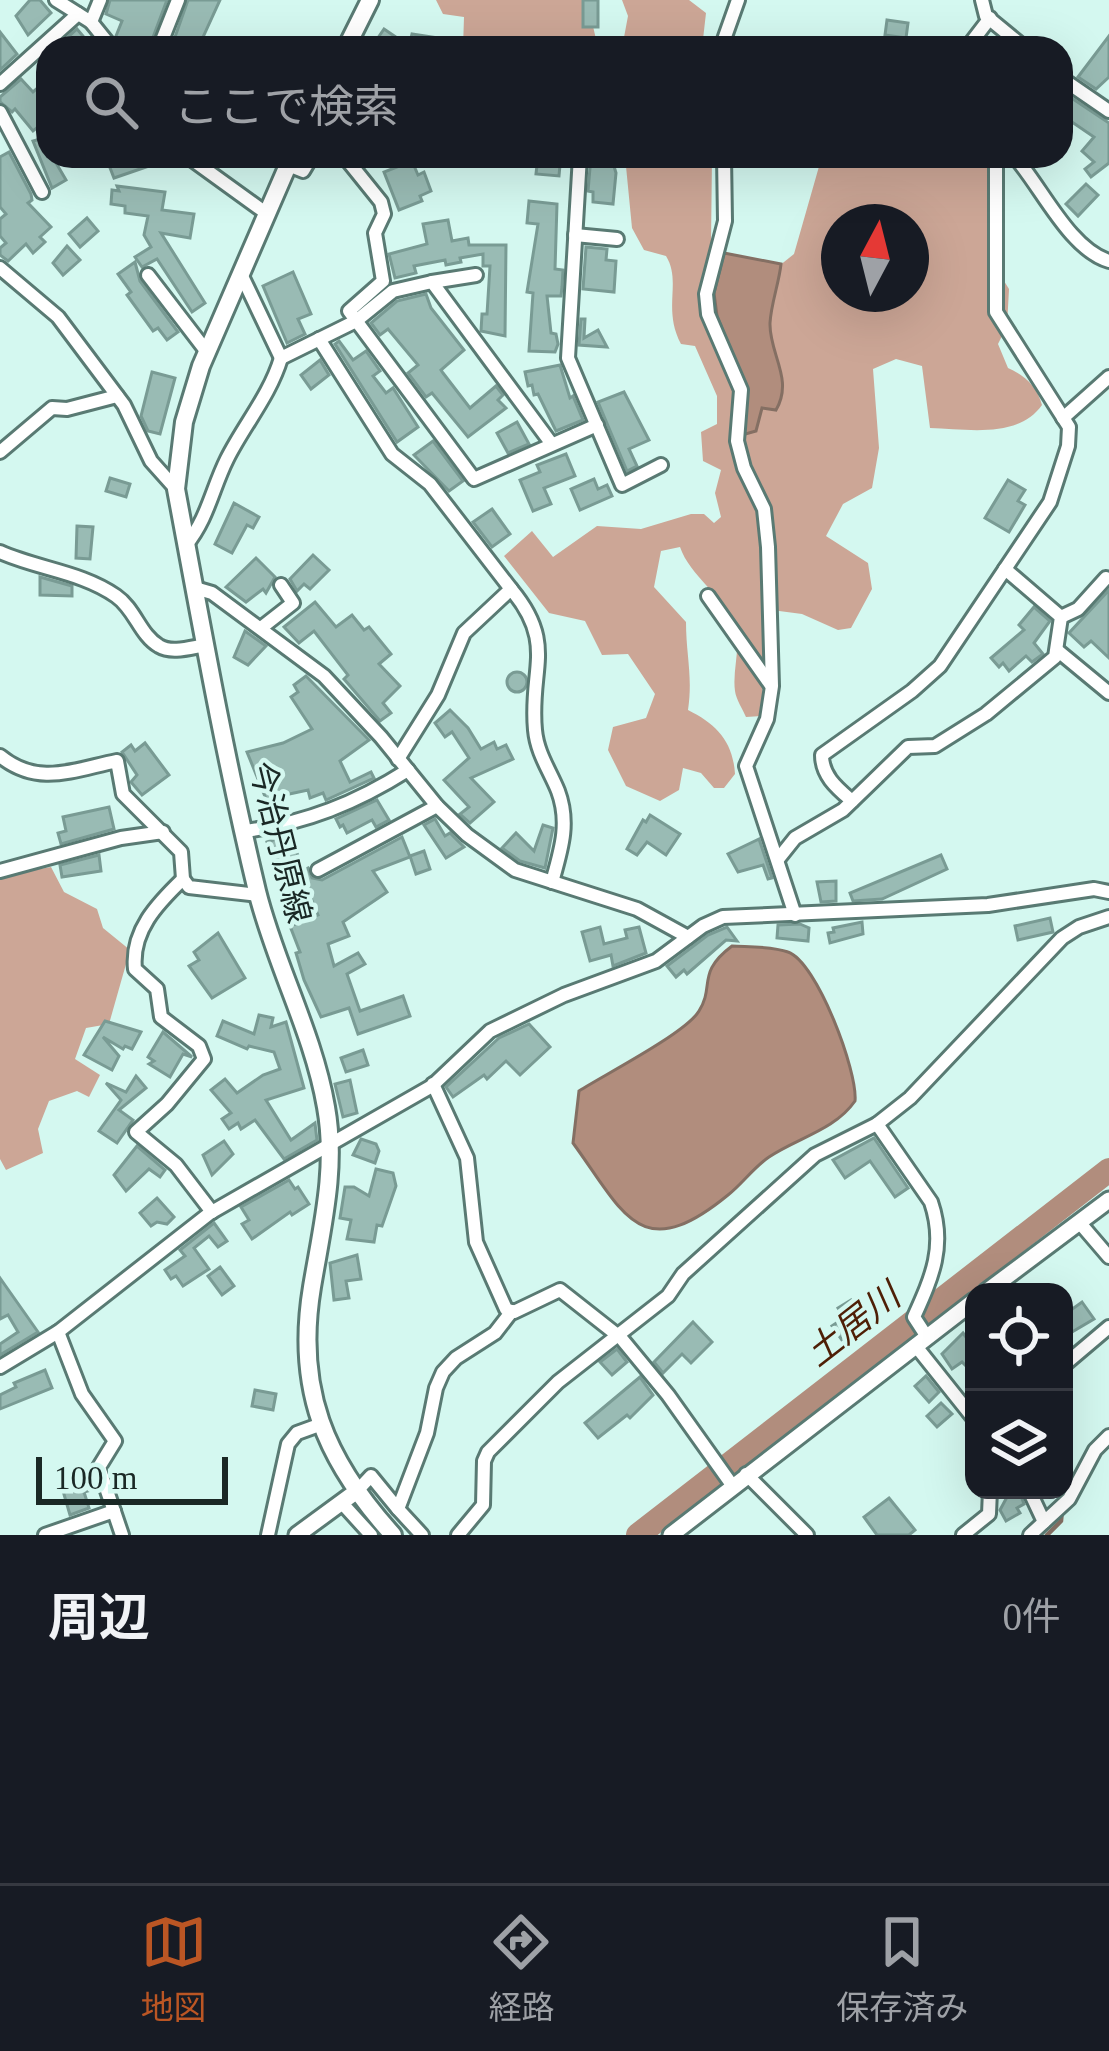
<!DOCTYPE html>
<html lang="ja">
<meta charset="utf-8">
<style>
body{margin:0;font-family:"Times New Roman","Noto Sans JP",serif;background:#20242c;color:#f1f3f6}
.controls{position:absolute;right:36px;bottom:36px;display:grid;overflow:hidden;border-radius:24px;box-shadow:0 12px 48px #0002}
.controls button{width:108px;height:108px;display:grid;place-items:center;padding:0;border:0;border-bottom:3px solid #363941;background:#171b24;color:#f1f3f6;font:60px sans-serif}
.compass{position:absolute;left:821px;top:204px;width:108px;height:108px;border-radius:50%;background:#171b24;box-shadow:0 12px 48px #0002;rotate:7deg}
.scale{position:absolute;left:36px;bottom:30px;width:192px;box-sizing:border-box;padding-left:12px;border:6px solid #1a2825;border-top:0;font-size:33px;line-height:42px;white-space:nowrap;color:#1a2825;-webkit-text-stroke:9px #d4f8f0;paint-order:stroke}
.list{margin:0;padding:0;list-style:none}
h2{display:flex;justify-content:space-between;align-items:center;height:156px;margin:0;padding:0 48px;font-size:51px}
h2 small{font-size:39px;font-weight:400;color:#9ea1a6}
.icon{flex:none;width:66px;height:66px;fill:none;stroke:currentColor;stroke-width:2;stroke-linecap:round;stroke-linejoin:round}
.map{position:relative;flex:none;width:1109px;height:1535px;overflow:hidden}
.search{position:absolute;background:#171b24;box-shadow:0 12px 48px #0002;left:36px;right:36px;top:36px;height:132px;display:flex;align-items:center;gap:30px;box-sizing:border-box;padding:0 42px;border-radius:36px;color:#9ea1a6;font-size:45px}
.sheet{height:348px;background:#171b24}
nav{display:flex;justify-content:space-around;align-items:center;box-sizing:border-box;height:168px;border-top:3px solid #363941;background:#171b24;font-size:33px;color:#9ea1a6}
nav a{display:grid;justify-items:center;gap:6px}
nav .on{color:#bb5624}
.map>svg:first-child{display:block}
.forest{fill:#cca696;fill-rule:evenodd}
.water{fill:#b18d7d;stroke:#846f63;stroke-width:3}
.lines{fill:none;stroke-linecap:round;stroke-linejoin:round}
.stream{stroke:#846f63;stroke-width:4.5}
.river{stroke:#b18d7d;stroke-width:24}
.building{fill:#99bbb4;stroke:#799b94;stroke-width:3}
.minor-casing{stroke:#597a73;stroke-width:18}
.tertiary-casing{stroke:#597a73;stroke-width:21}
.secondary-casing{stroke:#597a73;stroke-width:22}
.minor{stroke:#fff;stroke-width:12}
.tertiary{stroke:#fff;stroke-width:15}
.secondary{stroke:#fff;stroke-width:16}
.labels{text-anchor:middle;stroke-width:9;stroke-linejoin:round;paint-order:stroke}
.street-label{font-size:33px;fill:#1a2825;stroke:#d4f8f0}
.water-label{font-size:36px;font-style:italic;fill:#4e1f06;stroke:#d4f8f0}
</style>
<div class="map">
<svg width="1109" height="1535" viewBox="0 0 1109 1535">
<rect width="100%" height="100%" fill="#d4f8f0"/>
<g class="forest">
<polygon points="436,0 587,0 598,48 575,42 575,48 463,48 464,17 443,14"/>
<polygon points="622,0 689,0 706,13 702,48 622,48 628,16"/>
<path d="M625 156H712L711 244 763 326 774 270 794 254 822 156H984L996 179V197L988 210 994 265 1009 289 1007 326 998 344 1008 368C1026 376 1037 387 1042 405 1018 439 967 429 930 428L922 366 896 359 873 369 879 448 872 488 843 504 826 536 868 563 872 589 851 628 838 630 802 614 764 609 762 716 746 717C743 710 736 699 735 691 732 669 742 647 734 625 722 594 690 576 680 547L661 551 654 587 686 622C686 655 693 676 688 710 716 724 733 741 735 774L724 788H714L701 773 683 768 679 790 660 801 626 786 608 750 613 727 646 718 655 694 628 654 602 655 585 621 549 613 504 556 532 531 553 557 597 526 641 529 691 514H704L714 523 721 517 715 493 721 470 703 461 701 432 717 424V396L695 346 681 344C662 308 682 282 666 256L644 250 632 228ZM839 222H911V294H839Z"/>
<polygon points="51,867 64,892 97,909 103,928 130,950 109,1024 86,1028 75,1059 100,1075 89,1097 77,1091 49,1101 38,1129 43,1153 6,1170 0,1159 0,876"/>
</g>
<g class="water">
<path d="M724 253 781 264C779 283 771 304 770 323 769 354 794 379 776 410L762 408 756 431 742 435 747 391 717 316 714 293Z"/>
<path d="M732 946C749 947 772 946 788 952 817 962 858 1072 855 1101 835 1130 797 1138 769 1157 754 1167 742 1184 728 1195 640 1267 624 1213 573 1143L579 1091C604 1075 686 1033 699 1011 715 986 696 973 732 946Z"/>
</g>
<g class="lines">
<g class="stream">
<polyline points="1066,1493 1085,1456"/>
<polyline points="1047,1535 1061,1521 1062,1510"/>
</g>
<polyline class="river" points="638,1535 1109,1170"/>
</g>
<g class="building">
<polygon points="30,0 40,0 51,13 28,35 16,16"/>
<polygon points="110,0 167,0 149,48 122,45 116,36 122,21 106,14"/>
<polygon points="188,0 220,0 198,48 178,48 175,37"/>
<rect x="583" y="0" width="15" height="27"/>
<polygon points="887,20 908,23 906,38 885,35"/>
<polygon points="77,29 93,48 56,48"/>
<polygon points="384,29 409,46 412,34 438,38 435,48 371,48"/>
<polygon points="0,32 17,54 0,70"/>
<polygon points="1109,36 1109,77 1096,89 1078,77"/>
<polygon points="21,79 33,92 48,79 48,119 33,131 15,109 12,112 0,102 0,97"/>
<polygon points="1061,91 1109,123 1109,163 1091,177 1085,169 1094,162 1082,151 1094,137 1072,122 1061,137"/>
<polygon points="48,137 48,156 52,156 66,180 52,188 33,141"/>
<polygon points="9,152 31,194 32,200 28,203 51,227 40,237 45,242 33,253 26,244 8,261 0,255 0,248 6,243 0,236 0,219 6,214 0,207 0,157"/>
<polygon points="120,156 146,156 149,166 114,178 107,160"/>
<polygon points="538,156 554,156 553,164 560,165 559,176 536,174"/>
<polygon points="591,156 611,156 616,173 613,204 593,202 593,192 588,191"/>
<polygon points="412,161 418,175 424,172 431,191 420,196 422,201 399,210 384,172"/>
<polygon points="1086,184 1098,195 1078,216 1066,204"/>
<polygon points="117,186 165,192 162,210 194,214 190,238 161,233 205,303 192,312 157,259 142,267 135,257 151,247 144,235 148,216 125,213 125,206 111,204 112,190 119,191"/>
<polygon points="529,201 557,204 555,269 563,270 562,287 561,296 547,296 551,333 556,334 558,344 555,352 529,351 533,293 527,292 538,224 527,223"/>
<polygon points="87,218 98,231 80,247 69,234"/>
<polygon points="448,220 452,241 468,238 469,245 506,245 505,336 481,331 482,314 487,314 490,266 483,266 483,254 460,258 461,262 446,265 445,260 414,266 416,273 395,278 389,254 427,244 423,224"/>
<polygon points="67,246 80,260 63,275 53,263"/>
<polygon points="586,247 607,249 606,260 616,261 614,292 583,289"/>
<polygon points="135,262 140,281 178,332 167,340 158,328 153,331 127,295 131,292 118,274"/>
<polygon points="293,272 311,314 298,319 305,334 287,343 263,286"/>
<polygon points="426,294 431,308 464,350 441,370 443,373 470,408 496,386 503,395 498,400 506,408 468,437 432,393 426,397 408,373 418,365 388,329 380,335 371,323 397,301"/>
<polygon points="581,319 585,319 584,338 598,330 607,347 579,345"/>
<polygon points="339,341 353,360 366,351 380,371 373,376 386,393 393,388 418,427 397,442 335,344"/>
<polygon points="320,360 329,375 311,389 301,375"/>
<polygon points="560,365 570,398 573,396 583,420 556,431 538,394 534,395 532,385 528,386 525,372"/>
<polygon points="152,372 175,378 160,434 148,431 141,416"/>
<polygon points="624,392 649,440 629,449 637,466 627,471 598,402"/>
<polygon points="517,422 529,444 508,453 497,433"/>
<polygon points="433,441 463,481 449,491 414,455"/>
<polygon points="566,454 575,476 544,488 551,504 533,511 520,480 540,472 537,465"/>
<polygon points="110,478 130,484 126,497 106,491"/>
<polygon points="594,479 598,489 607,485 612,496 580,510 571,489"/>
<polygon points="1008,480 1025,490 1018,501 1025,505 1009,532 985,518"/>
<polygon points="234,503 259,517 253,528 247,525 232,553 215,544"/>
<polygon points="492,509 510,534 492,547 473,522"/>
<polygon points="77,526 93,527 90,559 76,558"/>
<polygon points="313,555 329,570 310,589 304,584 297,591 290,579"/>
<polygon points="256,558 275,577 266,593 263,589 246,602 226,587"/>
<polygon points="40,577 72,586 72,596 40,595"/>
<polygon points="1109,590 1109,658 1091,641 1084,647 1069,633"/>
<polygon points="315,602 336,627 352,615 364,630 369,627 391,654 379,664 400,686 383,703 391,713 380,721 344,679 348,675 314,631 299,643 284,627"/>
<polygon points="1034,607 1050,621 1034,643 1043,654 1032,662 1026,656 1009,671 1003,663 999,667 991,658 1024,630 1019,625"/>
<polygon points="245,631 266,646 248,665 234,657"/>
<circle cx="517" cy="682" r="10"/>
<polygon points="306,676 369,740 340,761 350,782 371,772 374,778 326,800 323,793 310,798 308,790 266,799 247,752 283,743 312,729 291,697 298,692 294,685"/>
<polygon points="450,710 468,728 481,749 494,742 497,749 506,745 513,759 471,778 494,802 470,823 460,814 469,807 444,780 469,758 452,732 445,737 435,723"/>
<polygon points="145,743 169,775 142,795 131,782 137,775 122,752 131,745 135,751"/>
<polygon points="377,800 389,820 376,827 372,820 347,833 343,825 340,827 336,819"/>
<polygon points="109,807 114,829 61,844 58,833 66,831 63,817"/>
<polygon points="650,815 680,834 666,855 647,842 637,855 627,849 643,820 646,822"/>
<polygon points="435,819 445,836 450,833 464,847 446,858 424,825"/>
<polygon points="543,825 553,828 545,868 520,861 502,848 516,833 534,851"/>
<polygon points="291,834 298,856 274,864 267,842"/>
<polygon points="402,837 410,857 373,871 387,892 343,922 349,936 328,944 334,966 358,953 365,964 347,974 360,1011 403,996 410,1016 358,1034 349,1008 321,1017 304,980 296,953 300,952 290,926 318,915 300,872 308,868 312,878 322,880"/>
<polygon points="759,839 772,878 768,879 763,865 738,872 728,854"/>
<polygon points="424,851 430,869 416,874 410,856"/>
<polygon points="99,855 101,871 62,877 60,865"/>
<polygon points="941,855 947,869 882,899 853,901 850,893"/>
<polygon points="836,881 836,901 821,902 817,882"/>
<polygon points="1050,918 1053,932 1018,940 1015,926"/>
<polygon points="862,922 863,934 830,943 828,933 834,932 833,928"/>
<polygon points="800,924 809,928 808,941 777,938 778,925"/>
<polygon points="600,927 604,944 627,938 625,930 639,927 646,953 613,966 611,955 590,961 582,932"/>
<polygon points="727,927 737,941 726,940 687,974 684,970 676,977 667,966 708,935"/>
<polygon points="218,933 245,978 212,998 189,966 199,960 194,952"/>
<polygon points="259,1015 273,1018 271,1027 286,1022 304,1088 266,1100 291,1140 315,1123 316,1132 317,1140 284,1159 255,1120 241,1129 238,1123 229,1129 222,1119 231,1113 211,1090 225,1079 237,1093 263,1075 280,1069 274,1052 249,1046 247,1049 217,1036 223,1021 254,1034"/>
<polygon points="105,1021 141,1032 132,1049 125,1046 123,1049 103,1037 119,1056 112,1070 84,1055"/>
<polygon points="529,1024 550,1047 520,1075 506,1061 487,1079 484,1075 453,1097 446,1087 499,1038"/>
<polygon points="163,1032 192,1057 183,1054 170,1077 149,1064 154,1061 148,1057"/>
<polygon points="363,1050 368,1065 346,1072 341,1058"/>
<polygon points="136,1076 146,1088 119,1110 133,1120 117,1143 99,1131 121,1100 106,1083 126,1092"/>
<polygon points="350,1080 357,1113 343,1117 335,1084"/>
<polygon points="874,1138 908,1188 895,1197 870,1161 845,1178 833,1160"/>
<polygon points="361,1139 376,1144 379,1151 375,1163 353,1155"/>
<polygon points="224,1141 233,1154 212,1175 203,1155"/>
<polygon points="137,1146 165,1170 160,1177 149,1169 126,1191 114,1175"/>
<polygon points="376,1169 393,1173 396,1186 382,1226 377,1225 374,1242 347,1239 351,1220 340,1218 345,1187 354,1187 369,1196"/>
<polygon points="289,1180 295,1189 298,1187 309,1204 292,1215 290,1212 252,1239 242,1224 249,1220 241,1207"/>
<polygon points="157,1198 174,1217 167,1224 157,1222 151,1226 140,1213"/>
<polygon points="214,1223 227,1241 218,1247 209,1236 194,1248 209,1269 183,1286 176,1276 171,1279 165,1270 185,1256 180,1250"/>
<polygon points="357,1255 361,1279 346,1281 349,1298 334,1300 330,1263"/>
<polygon points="220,1267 234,1286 222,1295 208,1276"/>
<polygon points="0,1278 38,1332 0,1355 0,1344 18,1332 8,1315 0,1319"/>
<polygon points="851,1300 866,1324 862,1327 864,1330 842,1340 832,1326 844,1318 838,1308"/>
<polygon points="1082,1302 1094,1319 1072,1332 1068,1326 1064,1328 1064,1315"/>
<polygon points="693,1322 712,1342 691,1363 682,1354 663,1373 654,1362"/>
<polygon points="963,1333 974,1348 974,1374 962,1362 952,1369 942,1354"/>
<polygon points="617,1349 627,1362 612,1375 600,1362"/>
<polygon points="45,1370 52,1388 0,1409 0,1395 16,1387 14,1383"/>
<polygon points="926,1376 939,1392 929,1402 915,1386"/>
<polygon points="640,1377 653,1395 630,1418 627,1415 598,1438 585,1423"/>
<polygon points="255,1390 276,1394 273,1410 252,1406"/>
<polygon points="941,1403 952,1414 937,1427 927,1416"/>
<polygon points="91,1475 95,1489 84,1492 89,1508 70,1515 61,1484"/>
<polygon points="1003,1490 1019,1490 1024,1504 1017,1508 1020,1513 1006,1521 1000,1510 1007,1497"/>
<polygon points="889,1498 915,1530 909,1535 877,1535 864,1517"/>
</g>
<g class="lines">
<defs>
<g id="minor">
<polyline points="56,0 91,22 112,48"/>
<polyline points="982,0 986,16 1025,48"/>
<polyline points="91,22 100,0"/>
<polyline points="159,48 178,0"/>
<polyline points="721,48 738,0"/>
<polyline points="967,48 990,18"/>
<polyline points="1061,78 1109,111"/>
<polyline points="0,84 78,14"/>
<polyline points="0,112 42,192"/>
<polyline points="187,156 266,213"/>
<polyline points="344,156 381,202 384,214 375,233 383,281 349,311 474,479 597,425"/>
<polyline points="580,156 568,358 622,485 661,465"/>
<polyline points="724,156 725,221 706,294 708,314 741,390 737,441 744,468 764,509 768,547 772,686 767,719 746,766 795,915"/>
<path d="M1014 156C1041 186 1069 249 1109 261"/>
<polyline points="288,165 303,171 312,156"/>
<polyline points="575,235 617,239"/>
<polyline points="0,268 58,317 124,405 151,461 176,489"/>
<polyline points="241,274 281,358 356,321 393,291 432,282 551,443"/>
<polyline points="148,275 207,352"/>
<polyline points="432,282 476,275"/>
<polyline points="319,339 392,454 430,484 511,589"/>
<polyline points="1063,418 1109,377"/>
<polyline points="0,452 52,408 67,409 117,396"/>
<path d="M186 545C208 518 212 489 227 459 244 425 270 395 281 358"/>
<path d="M0 552C38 569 82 572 116 596 135 609 140 635 159 646 172 654 192 647 206 645"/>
<polyline points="195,588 212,593 324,676 381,737 437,806 467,835 515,870 637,909 688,937"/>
<polyline points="708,596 770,684"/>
<polyline points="1061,617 1078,609 1106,578"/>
<polyline points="261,628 293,603 281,585"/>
<polyline points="1057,650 1109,693"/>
<path d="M0 756C38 787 73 770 117 761L123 794 181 852 183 879 189 887 258 895"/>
<path d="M398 759 438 695 464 633 511 589C557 644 529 669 535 730 537 753 550 771 558 791 570 823 561 850 552 882"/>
<path d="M852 801C837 788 822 776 822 755L912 691 940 666 1050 502 1068 446 1069 427 996 312V156"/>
<path d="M245 831C306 823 356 803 408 770"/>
<polyline points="779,858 795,838 843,810 908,747 935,746 986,714 1055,657 1061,617 1005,569"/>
<polyline points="318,870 437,806"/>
<polyline points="0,871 121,838 163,832"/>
<path d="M183 879C157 904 131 931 135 969L157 989 161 1017 199 1046 204 1059 167 1104 136 1132 176 1165 212 1212"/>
<polyline points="433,1084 467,1158 476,1242 506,1309 514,1312 560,1290 621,1338 668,1395 732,1485"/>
<path d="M877 1124 931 1202C946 1246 932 1277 914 1317L927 1337"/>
<polyline points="1079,1222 1109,1257"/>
<polyline points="58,1332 82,1394 115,1441 99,1467 122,1535"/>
<polyline points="915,1345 974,1419"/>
<polyline points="1064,1365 1109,1327"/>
<polyline points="0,1367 58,1332 210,1213 432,1086 490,1031 564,995 656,961 703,926 723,917 988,905 1094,889 1109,892"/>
<polyline points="746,1474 807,1535"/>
<polyline points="1029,1490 1044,1522"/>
<polyline points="357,1491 371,1476 398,1509 427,1433 436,1388 443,1372 456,1358 495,1333 512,1311"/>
<polyline points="341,1502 371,1535"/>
<polyline points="398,1509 422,1535"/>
<polyline points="45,1535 114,1511"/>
<polyline points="268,1535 288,1444 297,1433 319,1425"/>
<polyline points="458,1535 483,1505 484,1461 488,1452 558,1382 668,1296 683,1274 815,1155 877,1124 910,1098 1062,938 1079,927 1109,917"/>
<polyline points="963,1535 989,1514 990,1490"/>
<polyline points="1030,1535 1069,1499 1095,1450 1109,1436"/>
</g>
<g id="tertiary">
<polyline points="986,1292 1109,1200"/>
<polyline points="297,1535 357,1491"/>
<polyline points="671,1535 974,1301"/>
</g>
<g id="secondary">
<polyline points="346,48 370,0"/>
<path d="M292 156 201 366 184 422 176 489C201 623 225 758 257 891 275 964 313 1032 326 1107 337 1168 322 1227 312 1287 295 1389 325 1460 393 1535"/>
</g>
</defs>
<use href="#minor" class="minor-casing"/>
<use href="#tertiary" class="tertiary-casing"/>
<use href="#secondary" class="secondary-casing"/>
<use href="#minor" class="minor"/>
<use href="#tertiary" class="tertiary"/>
<use href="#secondary" class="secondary"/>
</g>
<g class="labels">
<g class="street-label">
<text transform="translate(281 842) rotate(76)" y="12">今治丹原線</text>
</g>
<g class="water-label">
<text transform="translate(852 1324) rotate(-38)" y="13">土居川</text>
</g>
</g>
</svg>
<div class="controls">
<button><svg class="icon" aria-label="locate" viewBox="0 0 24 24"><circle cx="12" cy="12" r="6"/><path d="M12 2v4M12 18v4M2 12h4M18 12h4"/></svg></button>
<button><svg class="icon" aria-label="layers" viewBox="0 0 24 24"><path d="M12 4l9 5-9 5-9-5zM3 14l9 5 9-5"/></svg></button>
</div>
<svg class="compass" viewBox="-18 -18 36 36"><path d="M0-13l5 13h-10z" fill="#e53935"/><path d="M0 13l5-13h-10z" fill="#9ea1a6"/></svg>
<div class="scale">100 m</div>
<div class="search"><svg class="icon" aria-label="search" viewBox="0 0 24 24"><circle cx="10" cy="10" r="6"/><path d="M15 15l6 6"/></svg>ここで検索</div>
</div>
<section class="sheet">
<h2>周辺<small>0件</small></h2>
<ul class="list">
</ul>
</section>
<nav>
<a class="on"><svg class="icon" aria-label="map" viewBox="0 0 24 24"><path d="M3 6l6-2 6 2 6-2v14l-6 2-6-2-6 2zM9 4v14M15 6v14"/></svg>地図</a>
<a><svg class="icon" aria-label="directions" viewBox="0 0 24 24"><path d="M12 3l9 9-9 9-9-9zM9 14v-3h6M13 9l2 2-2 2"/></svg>経路</a>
<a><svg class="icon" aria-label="saved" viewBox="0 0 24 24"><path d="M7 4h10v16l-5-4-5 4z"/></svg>保存済み</a>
</nav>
